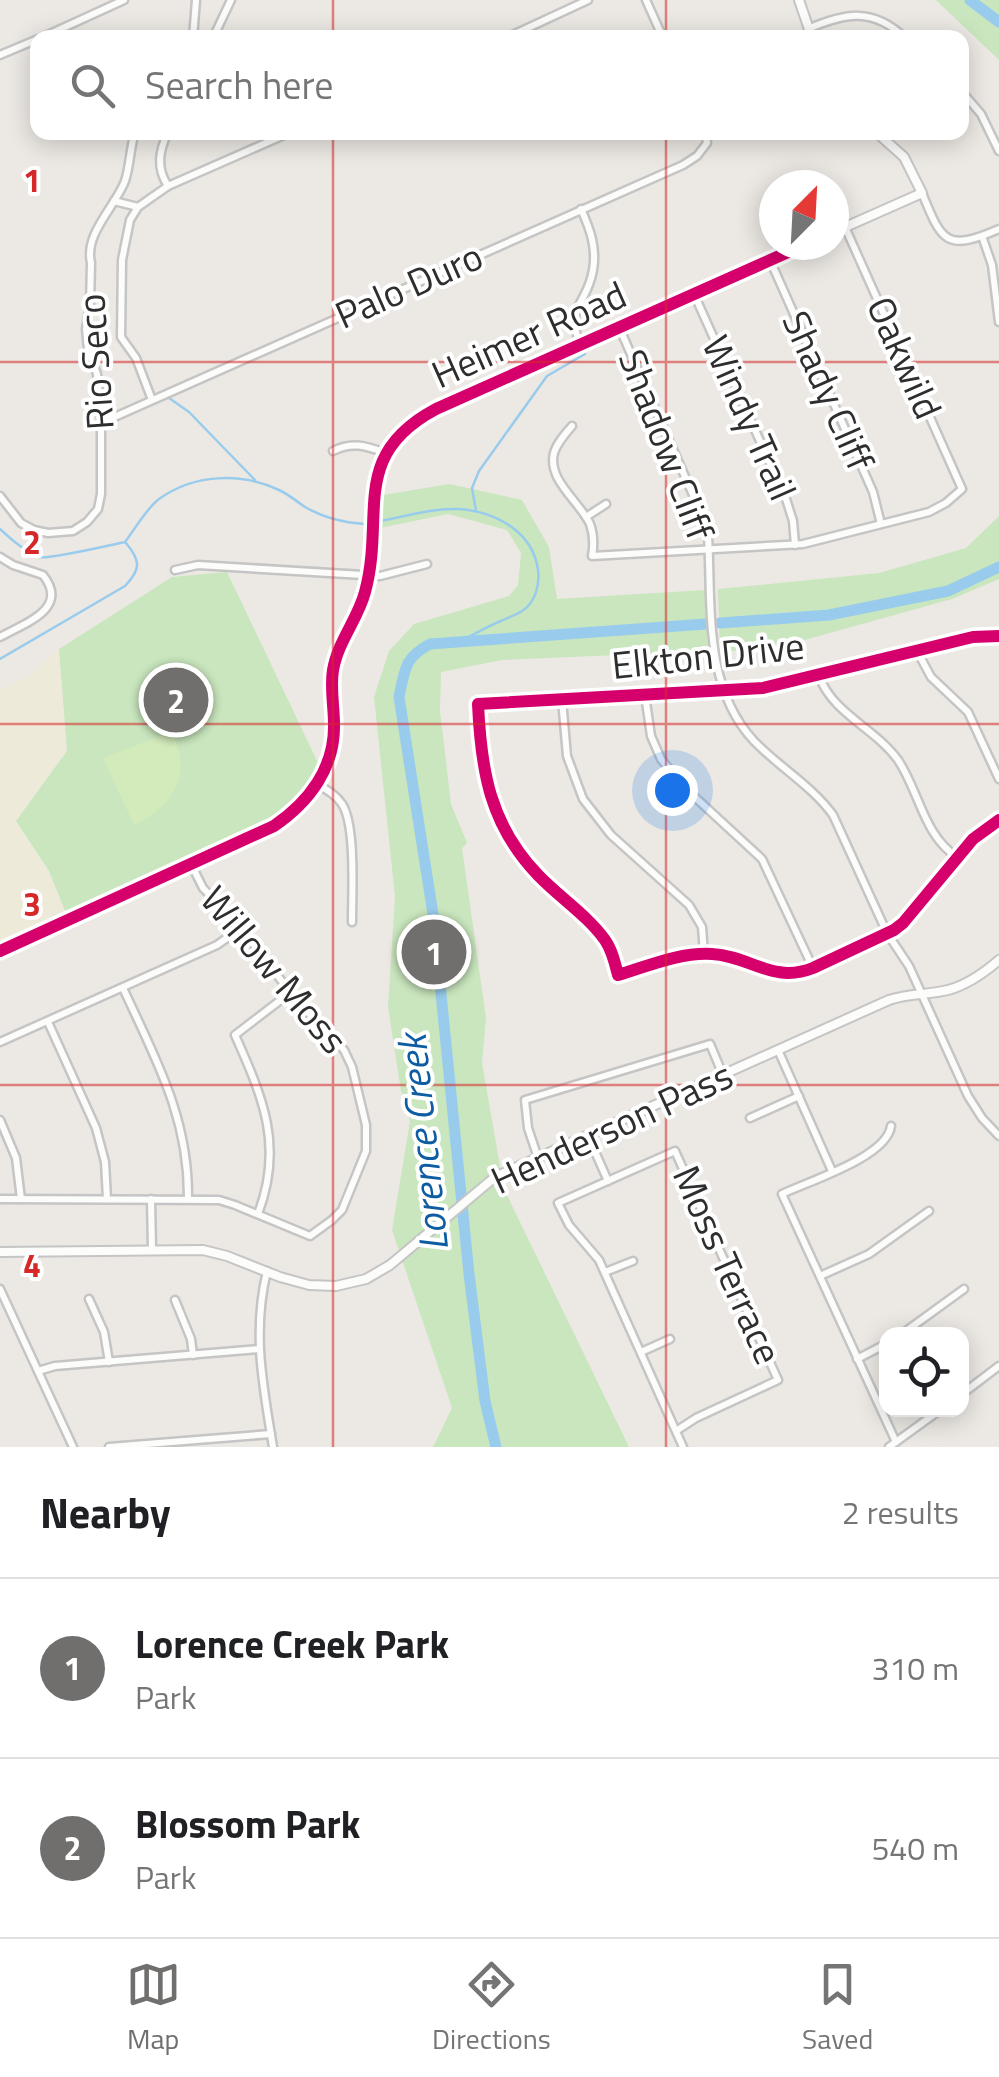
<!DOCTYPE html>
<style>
body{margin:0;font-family:"Titillium Web",sans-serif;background:#f2f2f2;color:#202124}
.controls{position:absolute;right:30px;bottom:30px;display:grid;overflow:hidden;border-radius:20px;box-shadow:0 5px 25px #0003}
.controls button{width:90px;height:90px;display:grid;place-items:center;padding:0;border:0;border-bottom:2px solid #e0e0e0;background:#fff;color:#202124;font:50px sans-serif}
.compass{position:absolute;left:759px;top:170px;width:90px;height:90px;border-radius:50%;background:#fff;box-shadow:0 5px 25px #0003;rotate:24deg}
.you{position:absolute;left:672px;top:790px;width:35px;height:35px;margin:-25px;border:8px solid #fff;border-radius:50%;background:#1a73e8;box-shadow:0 0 0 15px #1a73e833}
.badge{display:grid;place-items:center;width:65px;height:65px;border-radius:50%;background:#706f6e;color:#fff;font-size:32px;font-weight:700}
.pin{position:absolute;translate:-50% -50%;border:5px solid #fff;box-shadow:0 2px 10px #0006}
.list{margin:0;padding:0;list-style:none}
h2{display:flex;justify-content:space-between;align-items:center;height:130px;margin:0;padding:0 40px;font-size:42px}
h2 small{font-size:32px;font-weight:400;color:#757577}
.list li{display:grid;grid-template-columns:65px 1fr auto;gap:30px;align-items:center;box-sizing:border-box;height:180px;padding:0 40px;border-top:2px solid #e0e0e0}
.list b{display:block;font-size:38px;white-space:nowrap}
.list p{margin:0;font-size:32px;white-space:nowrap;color:#757577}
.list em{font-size:32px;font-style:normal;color:#757577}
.icon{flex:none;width:55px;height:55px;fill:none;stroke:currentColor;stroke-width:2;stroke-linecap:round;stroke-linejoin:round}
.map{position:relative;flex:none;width:999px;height:1447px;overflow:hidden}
.search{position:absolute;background:#fff;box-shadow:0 5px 25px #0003;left:30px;right:30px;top:30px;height:110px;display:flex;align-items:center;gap:25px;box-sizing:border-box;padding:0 35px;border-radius:20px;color:#757577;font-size:38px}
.sheet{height:490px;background:#fff}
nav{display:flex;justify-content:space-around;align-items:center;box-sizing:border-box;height:140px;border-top:2px solid #e0e0e0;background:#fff;font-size:28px;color:#757577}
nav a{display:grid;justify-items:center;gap:5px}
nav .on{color:#706f6e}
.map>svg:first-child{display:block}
.education{fill:#eeeada}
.green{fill:#c9e6be}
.pitch{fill:#d3eabb}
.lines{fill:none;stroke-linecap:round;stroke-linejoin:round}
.stream{stroke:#99ccec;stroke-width:2.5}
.river{stroke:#99ccec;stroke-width:11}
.minor-casing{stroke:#c5c5c5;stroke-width:11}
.tertiary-casing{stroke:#c5c5c5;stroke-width:12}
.minor{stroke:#fcfcfb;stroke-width:6}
.tertiary{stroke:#fcfcfb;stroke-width:8}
.cycleway-casing{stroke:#fff;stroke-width:19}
.cycleway{stroke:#d6006c;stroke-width:12}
.grid{fill:none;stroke:#d62828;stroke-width:2.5;stroke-opacity:0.55}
.labels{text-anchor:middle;stroke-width:8;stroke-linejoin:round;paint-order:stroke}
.street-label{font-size:38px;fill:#2e2e2e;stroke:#fff}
.water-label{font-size:40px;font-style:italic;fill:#0e5ca1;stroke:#fff}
.grid-label{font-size:32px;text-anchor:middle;font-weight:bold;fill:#d62828;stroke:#fff;stroke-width:8;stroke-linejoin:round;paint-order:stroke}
</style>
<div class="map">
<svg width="999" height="1447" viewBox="0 0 999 1447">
<rect width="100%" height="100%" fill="#ece9e4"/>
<polygon class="education" points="59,649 67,751 17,821 49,871 66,913 0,942 0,690 31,674"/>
<g class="green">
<polygon points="936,0 999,0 999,60"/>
<polygon points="449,484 522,500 549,547 557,599 705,590 708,651 502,660 441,672 440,711 451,804 467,843 462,848 486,1018 482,1063 504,1189 629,1447 433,1447 452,1408 392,1230 410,1121 401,1091 388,1007 395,897 374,697 389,651 414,624 509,596 518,585 521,553 507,530 448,514 380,528 383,495"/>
<polygon points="999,516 999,579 952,599 769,650 720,651 718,589 879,573 966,548"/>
<polygon points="227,572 320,767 294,801 275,815 66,913 49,871 16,821 67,751 59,649 172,577"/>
</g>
<path class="pitch" d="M171 732C194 773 174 806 134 825L103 758Z"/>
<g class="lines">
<g class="stream">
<polyline points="169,398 189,412 255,480"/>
<polyline points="476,511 472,488 479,471 547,376 585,354"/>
<path d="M381 521C406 516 433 508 458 509 494 511 533 531 538 570 540 585 535 603 522 611 516 615 507 618 501 621 486 627 473 635 459 642"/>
<path d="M0 529C11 539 24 551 39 557 47 560 110 545 125 542 135 529 146 509 159 499 194 474 240 472 279 490 288 494 296 501 305 507 324 518 344 523 365 524"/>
<path d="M0 659 125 586C141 569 141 561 126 543"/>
</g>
<g class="river">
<polyline points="970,0 999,22"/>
<polyline points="720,623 829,615 948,591 999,567"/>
<path d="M496 1447 485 1401 469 1274 433 914 399 697C405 669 404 658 430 644L706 624"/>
</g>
<defs>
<g id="minor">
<polyline points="646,0 663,38"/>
<path d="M808 29C845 13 873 7 905 38"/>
<polyline points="41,38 124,0"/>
<polyline points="193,38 196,0"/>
<polyline points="213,38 231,0"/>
<polyline points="506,38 588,0"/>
<polyline points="0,55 38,39"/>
<polyline points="962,92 981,114 999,151"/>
<path d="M168 132C159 151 156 168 168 186"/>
<path d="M922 193C942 242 946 252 999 229"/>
<polyline points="114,201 138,207"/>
<polyline points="982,236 992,265 999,322"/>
<polyline points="770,260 873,492 881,524"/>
<polyline points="694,294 786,499 793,521 795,545"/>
<path d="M619 327 705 522 708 535C712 604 703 687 754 741 779 767 812 786 833 815L887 933 909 966 968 1096 982 1118 999 1136"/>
<path d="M580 345C565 304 587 306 593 270 597 248 590 229 581 209"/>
<polyline points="152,400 136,358 121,337 122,260 130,220 138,207 168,186 291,132"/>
<polyline points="101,423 683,165 697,156 707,143 705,132"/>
<path d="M572 426C565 434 557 443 554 453 547 480 580 502 590 524 594 535 594 545 592 556L803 544 929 512 946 503 962 489 845 227"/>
<path d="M333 451C352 441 366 446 386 453"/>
<path d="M0 496 21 523 34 530 48 533 73 531 87 522 98 509 101 494V416L97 374 88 349 86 329 90 304 91 263C84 234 115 207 125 181 130 166 130 148 135 132"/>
<polyline points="586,517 606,504"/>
<path d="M0 557 13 565 43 575C70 609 25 623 0 637"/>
<polyline points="175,570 198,565 380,576 427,564"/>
<path d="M999 636 973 637 763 688 478 704C481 771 490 825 538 875 559 897 587 915 605 940 612 950 615 963 618 975 648 966 680 952 712 954 750 956 773 984 813 968L894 930 903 923 973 839 999 820"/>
<polyline points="917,651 931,677 968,712 999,779"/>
<path d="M819 676C833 714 875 728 898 760 920 793 923 835 958 858"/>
<polyline points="645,695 651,736 661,759 685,788 762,859 813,968"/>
<polyline points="562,700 567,756 583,799 611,835 689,905 702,927 704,954"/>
<path d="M317 784C327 790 336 795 342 804 356 825 352 894 352 922"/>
<path d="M123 988C156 1060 189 1118 188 1199"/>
<polyline points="48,1022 96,1128 105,1162 107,1199"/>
<polyline points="0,1042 217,945 241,928"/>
<polyline points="778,1050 832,1171"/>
<polyline points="750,1118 799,1096"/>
<polyline points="0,1120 16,1158 21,1199"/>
<path d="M891 1126C887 1157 809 1181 782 1194L896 1442"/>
<polyline points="588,1136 608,1181"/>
<polyline points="538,1158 528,1128 525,1100 710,1044 723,1075"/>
<polyline points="0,1199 219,1200 235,1205 310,1236 332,1220 342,1210 366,1151 366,1125 352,1067 344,1050 297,1001 241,928 203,888 191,864"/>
<polyline points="151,1199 152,1250"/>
<path d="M258 1214C284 1146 263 1098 235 1035L291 992"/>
<path d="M267 1271C252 1332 263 1386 273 1447"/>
<polyline points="605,1272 633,1261"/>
<polyline points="820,1276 869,1254 929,1211"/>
<polyline points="0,1289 73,1447"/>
<polyline points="89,1299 104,1332 109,1362"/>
<polyline points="175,1300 191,1339 193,1355"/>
<polyline points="902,1334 964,1289"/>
<polyline points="641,1352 670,1339"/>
<polyline points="857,1359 886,1344"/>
<polyline points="38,1371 55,1366 259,1349"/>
<polyline points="962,1394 999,1366"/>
<polyline points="676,1431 696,1418 778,1380 675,1151 558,1203 569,1225 599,1260 683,1447"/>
<polyline points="109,1447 271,1434"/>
<polyline points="889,1447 940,1410"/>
</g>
<g id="tertiary">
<polyline points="799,0 812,38"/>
<polyline points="834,232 922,193 904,157 876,132"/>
<path d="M0 951 274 826C309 802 335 768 334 724 334 706 330 688 333 670 338 641 358 619 365 592 386 515 348 456 436 409L804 245"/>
<path d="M0 1252 203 1250 227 1256 280 1277 309 1285 336 1286 366 1279 390 1265 495 1177 889 1000C909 993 928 995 948 990 967 985 984 973 999 960"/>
</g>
</defs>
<use href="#minor" class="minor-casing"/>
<use href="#tertiary" class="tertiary-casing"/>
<use href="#minor" class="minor"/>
<use href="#tertiary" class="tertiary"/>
<defs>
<g id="cycleway">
<path d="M999 636 973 637 763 688 478 704C481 771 490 825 538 875 559 897 587 915 605 940 612 950 615 963 618 975 648 966 680 952 712 954 750 956 773 984 813 968L894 930 903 923 973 839 999 820"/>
<path d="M0 951 274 826C309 802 335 768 334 724 334 706 330 688 333 670 338 641 358 619 365 592 386 515 348 456 436 409L804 245"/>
</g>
</defs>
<use href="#cycleway" class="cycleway-casing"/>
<use href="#cycleway" class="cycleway"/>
</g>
<path class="grid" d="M333 0V38M666 0V38M333 132V1447M666 132V1447M0 362H999M0 724H999M0 1085H999"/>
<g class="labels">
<g class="street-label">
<text transform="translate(409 286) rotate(-24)" y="13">Palo Duro</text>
<text transform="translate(529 335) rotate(-24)" y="13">Heimer Road</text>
<text transform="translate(904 358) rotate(66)" y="13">Oakwild</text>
<text transform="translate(96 362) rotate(-94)" y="13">Rio Seco</text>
<text transform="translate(828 391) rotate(66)" y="13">Shady Cliff</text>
<text transform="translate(749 418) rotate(66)" y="13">Windy Trail</text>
<text transform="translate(666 445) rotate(69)" y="13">Shadow Cliff</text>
<text transform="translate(708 656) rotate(-6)" y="13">Elkton Drive</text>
<text transform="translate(274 970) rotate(50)" y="13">Willow Moss</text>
<text transform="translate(612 1128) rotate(-25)" y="13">Henderson Pass</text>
<text transform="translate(727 1265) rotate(66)" y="13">Moss Terrace</text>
</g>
<g class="water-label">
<text transform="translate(423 1143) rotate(-96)" y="14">Lorence Creek</text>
</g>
</g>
<g class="grid-label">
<text x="32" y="192">1</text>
<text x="32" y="554">2</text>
<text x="32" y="916">3</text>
<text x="32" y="1277">4</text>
</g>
</svg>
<div class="controls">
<button><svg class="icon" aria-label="locate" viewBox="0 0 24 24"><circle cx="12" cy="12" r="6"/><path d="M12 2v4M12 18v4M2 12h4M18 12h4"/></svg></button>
</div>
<svg class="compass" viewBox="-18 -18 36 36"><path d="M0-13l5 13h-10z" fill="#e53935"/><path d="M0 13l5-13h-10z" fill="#757577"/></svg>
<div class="you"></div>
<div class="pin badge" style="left:434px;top:952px">1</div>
<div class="pin badge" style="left:176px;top:700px">2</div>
<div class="search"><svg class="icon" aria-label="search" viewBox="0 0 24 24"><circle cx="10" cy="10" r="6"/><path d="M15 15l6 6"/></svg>Search here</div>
</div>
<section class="sheet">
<h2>Nearby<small>2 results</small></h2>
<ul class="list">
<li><span class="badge">1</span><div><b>Lorence Creek Park</b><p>Park</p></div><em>310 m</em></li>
<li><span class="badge">2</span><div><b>Blossom Park</b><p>Park</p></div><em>540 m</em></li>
</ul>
</section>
<nav>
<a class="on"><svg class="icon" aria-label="map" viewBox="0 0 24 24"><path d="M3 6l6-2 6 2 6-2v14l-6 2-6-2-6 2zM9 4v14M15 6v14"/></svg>Map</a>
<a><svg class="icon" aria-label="directions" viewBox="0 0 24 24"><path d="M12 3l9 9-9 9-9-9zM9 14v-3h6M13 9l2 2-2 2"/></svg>Directions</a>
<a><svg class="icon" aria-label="saved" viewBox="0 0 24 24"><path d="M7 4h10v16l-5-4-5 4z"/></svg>Saved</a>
</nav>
